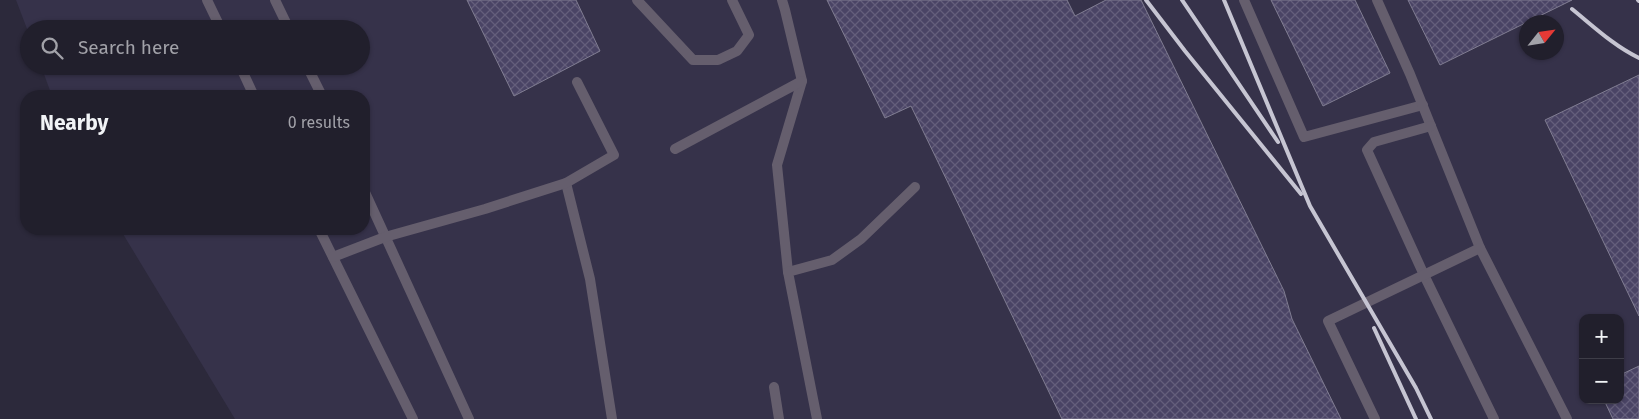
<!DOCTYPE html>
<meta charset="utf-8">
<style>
body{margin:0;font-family:"Fira Sans",sans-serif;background:#292734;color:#f1f3f6}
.controls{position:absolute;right:15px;bottom:15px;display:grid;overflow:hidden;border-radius:10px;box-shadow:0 1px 4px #0004}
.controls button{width:45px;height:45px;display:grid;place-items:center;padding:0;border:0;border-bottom:1px solid #3e3d48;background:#211f2c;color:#f1f3f6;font:25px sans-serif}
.compass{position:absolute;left:1519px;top:15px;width:45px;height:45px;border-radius:50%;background:#211f2c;box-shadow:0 1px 4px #0004;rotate:60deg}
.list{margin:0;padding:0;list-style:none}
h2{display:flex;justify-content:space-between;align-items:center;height:65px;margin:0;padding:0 20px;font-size:21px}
h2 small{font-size:16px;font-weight:400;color:#a2a2a9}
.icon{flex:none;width:28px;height:28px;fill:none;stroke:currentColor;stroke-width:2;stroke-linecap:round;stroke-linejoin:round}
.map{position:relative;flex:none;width:1639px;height:419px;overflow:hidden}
.search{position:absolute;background:#211f2c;box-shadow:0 1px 4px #0004;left:20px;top:20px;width:350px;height:55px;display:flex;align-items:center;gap:12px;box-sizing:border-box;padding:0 18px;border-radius:28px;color:#a2a2a9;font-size:19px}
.panel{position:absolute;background:#211f2c;box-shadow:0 1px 4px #0004;left:20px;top:90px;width:350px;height:145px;border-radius:20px}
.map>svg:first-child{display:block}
.built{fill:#36324a;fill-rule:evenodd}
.building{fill:url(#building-cross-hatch);stroke:#807d92}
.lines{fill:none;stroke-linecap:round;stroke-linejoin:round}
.lane{stroke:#655e6d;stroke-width:10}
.rail{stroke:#c6c5d2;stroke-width:4}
</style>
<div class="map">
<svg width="1639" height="419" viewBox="0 0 1639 419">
<defs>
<pattern id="building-cross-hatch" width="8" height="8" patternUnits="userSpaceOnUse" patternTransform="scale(1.25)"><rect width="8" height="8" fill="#4a4465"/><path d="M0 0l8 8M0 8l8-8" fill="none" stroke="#645e7b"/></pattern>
</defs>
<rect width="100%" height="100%" fill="#2c293b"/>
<path class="built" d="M16 0H1639V419H235L120 229H364V96H52L41 66H361V29H29V34ZM1526 22H1556V52H1526ZM1583 318H1620V400H1583Z"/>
<g class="building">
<polygon points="467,0 576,0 600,51 514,96"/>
<polygon points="827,0 1067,0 1075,16 1106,0 1141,0 1284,291 1292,319 1341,419 1062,419 911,106 885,118"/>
<polygon points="1271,0 1355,0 1390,73 1323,106"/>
<polygon points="1408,0 1572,0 1440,65"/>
<polygon points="1639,75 1639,316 1545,120"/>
<polygon points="1639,366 1639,419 1613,419 1604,400 1620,400 1620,375"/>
</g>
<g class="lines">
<g class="lane">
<polyline points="207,0 221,29"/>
<polyline points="275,0 289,29"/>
<polyline points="637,0 693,60 718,60 737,51 749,35 732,0"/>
<polyline points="782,0 785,10 802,81 777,165 788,272"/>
<polyline points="1244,0 1304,137 1423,105"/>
<polyline points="1377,0 1410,74 1480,248"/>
<polyline points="240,66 254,96"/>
<polyline points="307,66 322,96"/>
<polyline points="1431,126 1374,142 1367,150 1424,275 1494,419"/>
<polyline points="675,149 802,81"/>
<polyline points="566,183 590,279 612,419"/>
<polyline points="364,190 469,419"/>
<polyline points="319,229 413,419"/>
<polyline points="333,257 385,237 485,209 566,183 614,155 577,82"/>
<polyline points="774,387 779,419"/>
<polyline points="817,419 788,272 832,260 861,239 915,187"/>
<polyline points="1375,419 1328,321 1480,248 1567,419"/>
</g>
<g class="rail">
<polyline points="1146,0 1185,51 1301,194"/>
<polyline points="1182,0 1278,142"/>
<polyline points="1224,0 1310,206 1416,388 1431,419"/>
<polyline points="1638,0 1639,1"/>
<path d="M1572 9C1593 26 1614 46 1639 58"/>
<polyline points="1374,328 1416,419"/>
</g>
</g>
</svg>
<div class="controls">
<button>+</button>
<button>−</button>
</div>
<svg class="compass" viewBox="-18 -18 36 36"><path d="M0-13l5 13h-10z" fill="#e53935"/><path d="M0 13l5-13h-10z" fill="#a2a2a9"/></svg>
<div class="search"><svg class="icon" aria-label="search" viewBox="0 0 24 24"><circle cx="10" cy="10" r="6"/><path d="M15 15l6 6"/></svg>Search here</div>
<section class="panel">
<h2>Nearby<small>0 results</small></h2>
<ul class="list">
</ul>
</section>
</div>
